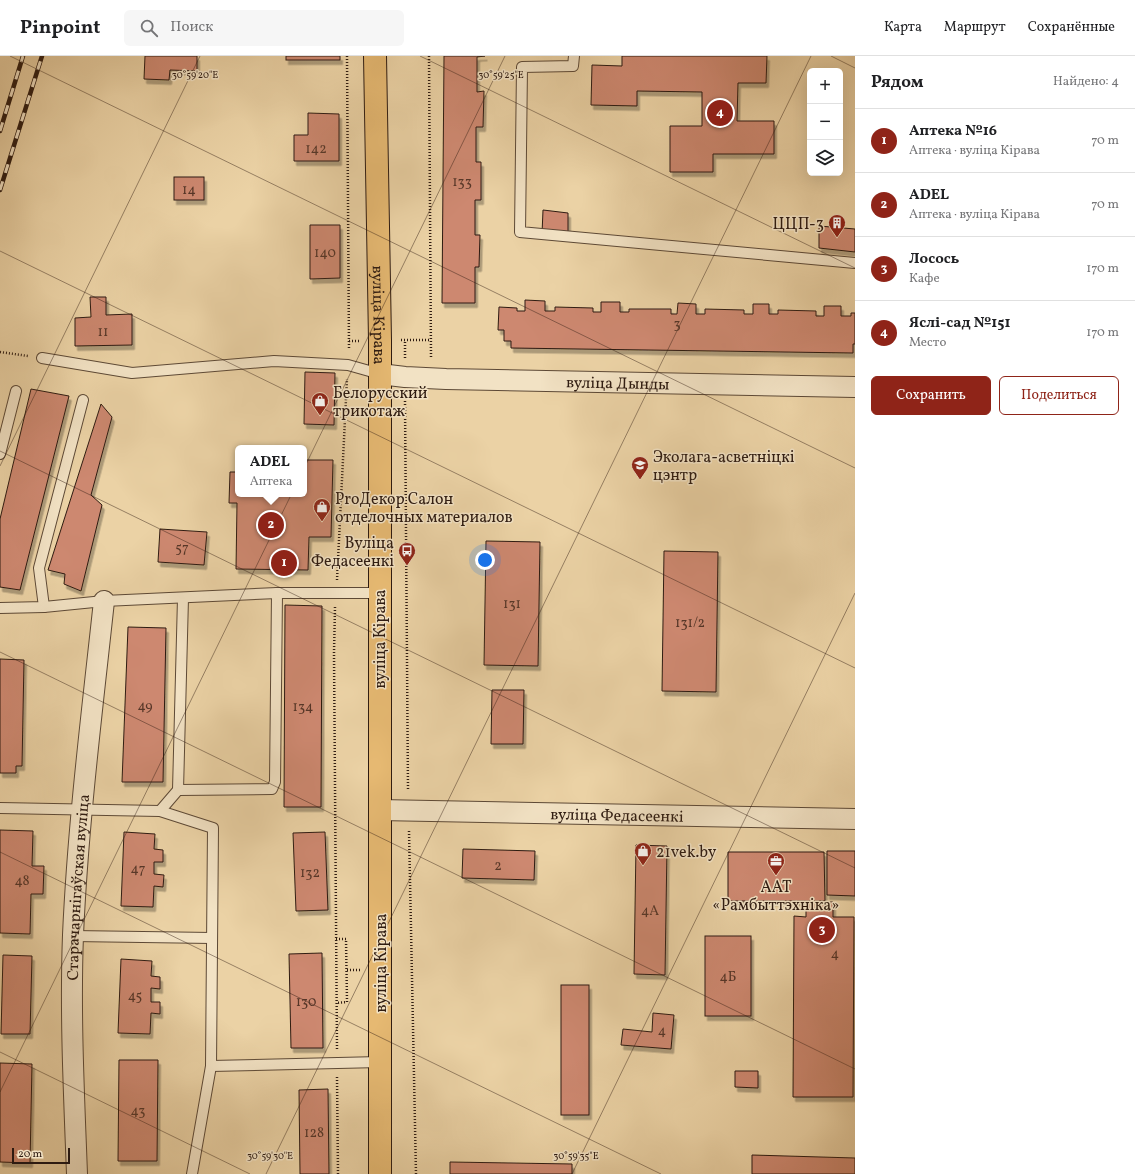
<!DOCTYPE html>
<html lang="ru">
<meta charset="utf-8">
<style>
body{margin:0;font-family:Vollkorn,serif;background:#f6f6f6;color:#202124}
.controls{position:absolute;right:12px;top:12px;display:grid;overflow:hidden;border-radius:6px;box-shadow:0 4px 16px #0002}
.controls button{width:36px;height:36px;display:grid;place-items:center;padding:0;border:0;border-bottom:1px solid #e0e0e0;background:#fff;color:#202124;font:20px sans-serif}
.scale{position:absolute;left:12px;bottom:10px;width:58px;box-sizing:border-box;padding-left:4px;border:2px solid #2e1b11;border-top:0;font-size:11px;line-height:14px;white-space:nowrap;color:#2e1b11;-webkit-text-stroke:3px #f2e2c4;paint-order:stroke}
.you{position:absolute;left:485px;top:504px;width:14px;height:14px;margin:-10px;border:3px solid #fff;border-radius:50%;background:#1a73e8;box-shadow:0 0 0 6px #1a73e833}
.badge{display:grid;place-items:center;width:26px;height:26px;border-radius:50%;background:#8f2418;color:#fff;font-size:13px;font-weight:700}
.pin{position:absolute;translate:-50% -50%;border:2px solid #fff;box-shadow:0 1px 4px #0006}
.popup{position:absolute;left:235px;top:389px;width:72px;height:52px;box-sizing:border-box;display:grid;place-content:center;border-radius:6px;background:#fff;filter:drop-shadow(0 1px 3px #0005);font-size:13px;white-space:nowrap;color:#757577}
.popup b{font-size:15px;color:#202124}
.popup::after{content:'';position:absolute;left:50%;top:100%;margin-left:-8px;border:8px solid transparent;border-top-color:#fff}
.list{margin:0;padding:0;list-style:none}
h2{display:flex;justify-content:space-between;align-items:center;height:52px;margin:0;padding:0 16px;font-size:17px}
h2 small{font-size:13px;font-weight:400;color:#757577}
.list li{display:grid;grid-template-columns:26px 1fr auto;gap:12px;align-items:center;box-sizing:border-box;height:64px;padding:0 16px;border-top:1px solid #e0e0e0}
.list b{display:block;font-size:15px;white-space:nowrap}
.list p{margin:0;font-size:13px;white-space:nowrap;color:#757577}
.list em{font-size:13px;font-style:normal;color:#757577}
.actions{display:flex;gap:8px;padding:12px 16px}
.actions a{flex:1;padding:9px 0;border:1px solid #8f2418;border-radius:6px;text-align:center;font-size:14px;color:#8f2418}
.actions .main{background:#8f2418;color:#fff}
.icon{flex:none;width:22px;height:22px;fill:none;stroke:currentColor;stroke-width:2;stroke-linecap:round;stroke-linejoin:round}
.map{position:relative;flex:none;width:855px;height:1118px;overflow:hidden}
header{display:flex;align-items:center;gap:24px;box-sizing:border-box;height:56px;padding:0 20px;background:#fff;border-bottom:1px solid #e0e0e0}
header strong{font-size:19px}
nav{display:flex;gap:22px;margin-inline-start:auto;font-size:14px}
.search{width:280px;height:36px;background:#f6f6f6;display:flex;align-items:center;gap:10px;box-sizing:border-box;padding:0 14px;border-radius:6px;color:#757577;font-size:15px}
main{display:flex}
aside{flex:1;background:#fff}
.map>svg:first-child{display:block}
.building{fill:#cd886f;stroke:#2e1b11;filter:url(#shadow)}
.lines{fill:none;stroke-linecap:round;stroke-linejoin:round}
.lane-casing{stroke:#5d4936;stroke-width:12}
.street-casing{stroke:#5d4936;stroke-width:22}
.primary-casing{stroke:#2e1b11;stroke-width:24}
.path{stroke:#2e1b11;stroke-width:2.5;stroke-dasharray:1 2;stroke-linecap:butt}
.lane{stroke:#f2e2c4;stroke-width:10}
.street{stroke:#f2e2c4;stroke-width:20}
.primary{stroke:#e6b972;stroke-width:22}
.rail-casing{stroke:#2e1b11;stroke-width:4.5}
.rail{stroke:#f2e2c4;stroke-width:3;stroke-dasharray:9;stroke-linecap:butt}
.ticks{fill:none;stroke:#2e1b11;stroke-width:1;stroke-opacity:0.45}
.labels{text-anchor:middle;stroke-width:3;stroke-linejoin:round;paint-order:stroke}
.number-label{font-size:14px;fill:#563628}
.poi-label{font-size:16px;fill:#2e1b11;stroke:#f2e2c4;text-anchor:start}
.street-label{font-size:16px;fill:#2e1b11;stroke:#f2e2c4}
.ticks-label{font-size:10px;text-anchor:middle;fill:#2e1b11;stroke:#f2e2c4;stroke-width:3;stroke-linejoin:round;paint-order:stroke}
</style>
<header>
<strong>Pinpoint</strong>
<div class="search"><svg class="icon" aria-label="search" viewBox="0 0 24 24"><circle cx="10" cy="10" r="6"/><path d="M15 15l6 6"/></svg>Поиск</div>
<nav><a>Карта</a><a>Маршрут</a><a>Сохранённые</a></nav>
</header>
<main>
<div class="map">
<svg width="855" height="1118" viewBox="0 0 855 1118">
<defs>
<filter id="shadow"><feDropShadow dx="2.5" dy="4.5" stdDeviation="0" flood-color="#0004"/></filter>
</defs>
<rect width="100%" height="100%" fill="#ebd2a5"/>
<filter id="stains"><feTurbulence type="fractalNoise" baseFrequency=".005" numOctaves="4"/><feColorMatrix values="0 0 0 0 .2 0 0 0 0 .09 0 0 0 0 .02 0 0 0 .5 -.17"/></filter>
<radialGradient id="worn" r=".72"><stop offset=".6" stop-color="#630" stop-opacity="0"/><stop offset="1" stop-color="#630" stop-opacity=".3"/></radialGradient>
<g class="building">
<polygon points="145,0 197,0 197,15 170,14 169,24 144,23"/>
<rect x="286" y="0" width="54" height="4"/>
<polygon points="444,0 485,0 477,1 477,36 484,35 483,71 476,71 476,106 481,106 481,144 475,144 475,179 480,179 479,211 475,211 475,247 442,247"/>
<polygon points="622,0 767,0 766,27 738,27 737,65 774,65 774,98 713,98 713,116 670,116 670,70 702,70 702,36 637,35 637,50 591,49 592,9 622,10"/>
<polygon points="308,57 339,58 339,105 294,105 294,79 308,79"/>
<rect x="174" y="121" width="30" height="23"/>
<polygon points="543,154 568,157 568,180 542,178"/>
<polygon points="310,169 340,169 340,222 310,223"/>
<polygon points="819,170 855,173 855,196 819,192"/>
<polygon points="90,241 106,241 106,259 132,258 132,289 75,290 75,262 91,261"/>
<polygon points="525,244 545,245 545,255 555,255 555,251 593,252 593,256 601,256 601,246 620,246 620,256 629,256 629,253 671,253 671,258 677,258 678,247 696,248 696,258 705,258 705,253 744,254 744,258 753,258 753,248 769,248 769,258 778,258 778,254 816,255 816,260 824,260 824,250 841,250 841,260 851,260 851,257 855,257 855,288 853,288 853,297 511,292 511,285 504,285 504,274 498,274 499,251 517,252 517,255 525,255"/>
<polygon points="305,316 335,317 334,369 304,368"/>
<polygon points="31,333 69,340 20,534 0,531 0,463"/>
<polygon points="101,348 112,361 91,439 102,449 81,535 64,528 65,518 48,514"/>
<polygon points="304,404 333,404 331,481 309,481 308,514 236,513 237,447 229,447 230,416 238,416 238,438 304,438"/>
<polygon points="160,473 207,476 204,509 158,506"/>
<polygon points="486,485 540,486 538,610 484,609"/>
<polygon points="664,495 718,496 716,636 662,635"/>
<polygon points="285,549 322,550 321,751 284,751"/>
<polygon points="128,571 166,572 163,726 122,726"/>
<polygon points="0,603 24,604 22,710 16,710 16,717 0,717"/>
<polygon points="492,634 524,634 523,688 491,688"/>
<polygon points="0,774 33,775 32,810 44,810 43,838 31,838 30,878 0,877"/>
<polygon points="124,776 155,778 154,793 163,794 163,806 154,806 154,818 164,819 163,831 154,830 153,851 121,850"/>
<polygon points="325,776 328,854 296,855 293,777"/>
<polygon points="636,789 667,790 665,919 634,918"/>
<polygon points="463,793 535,795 534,824 462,822"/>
<polygon points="827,795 855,795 855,840 827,839"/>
<polygon points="728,796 824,796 825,845 728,845"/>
<polygon points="806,846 833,846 833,861 854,861 853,1041 793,1041 794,860 806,861"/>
<rect x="705" y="880" width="46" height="80"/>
<polygon points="322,897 323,992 291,992 289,898"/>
<polygon points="3,899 32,900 30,978 1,978"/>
<polygon points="121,903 152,905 151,920 160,921 160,933 151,932 151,946 160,946 160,958 151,957 150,978 118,977"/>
<rect x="561" y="929" width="28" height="130"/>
<polygon points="653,957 674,959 671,993 621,989 623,973 652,976"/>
<polygon points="119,1004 158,1004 157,1105 118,1105"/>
<polygon points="0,1007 32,1008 30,1107 0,1106"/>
<polygon points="735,1015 758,1015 758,1032 735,1031"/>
<polygon points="328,1033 329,1118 300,1118 299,1034"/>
<polygon points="752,1099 855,1102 855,1118 752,1118"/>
<polygon points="450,1106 572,1108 572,1118 450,1118"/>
</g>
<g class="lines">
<defs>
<g id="lane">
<polyline points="574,0 573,10 522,11 520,176 855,207"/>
<polyline points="42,302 132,317 274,305 348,309 380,318"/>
<polyline points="0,398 16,335"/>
<polyline points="183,542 178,734 272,733 275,726 277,537"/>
<polyline points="44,551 39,512 83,344"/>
<polyline points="0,552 44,551 104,545 277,537 379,537"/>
<polyline points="0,752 160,755 178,734"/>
<polyline points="160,755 213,772 211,1010 192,1118"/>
<polyline points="73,880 212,882"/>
<polyline points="211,1010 380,1006"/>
</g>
<g id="street">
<path id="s1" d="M380 318 405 321 446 323 855 331"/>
<path id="s2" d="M379 754 855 763"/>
<path id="s3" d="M77 1118C74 1038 70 959 73 879 78 767 92 656 104 545"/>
</g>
<g id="primary">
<path id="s4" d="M375 0 380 284V1118"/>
</g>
</defs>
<use href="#lane" class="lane-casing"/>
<use href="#street" class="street-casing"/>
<use href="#primary" class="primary-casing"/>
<g class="path">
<polyline points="347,0 349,294"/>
<polyline points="429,0 431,302"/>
<polyline points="401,284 430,284"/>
<polyline points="349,285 359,285"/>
<polyline points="0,296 28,300"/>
<polyline points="405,302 405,284"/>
<polyline points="405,345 408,734"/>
<polyline points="337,524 347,323"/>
<polyline points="335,551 334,597 337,994"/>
<polyline points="409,775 416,1118"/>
<polyline points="336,883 346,883 347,946 336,947"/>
<polyline points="347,914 360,914"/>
<polyline points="337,1021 338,1118"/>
</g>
<use href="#lane" class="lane"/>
<use href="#street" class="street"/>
<use href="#primary" class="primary"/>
<defs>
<g id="rail">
<polyline points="0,75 23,0"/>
<polyline points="0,134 42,0"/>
</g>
</defs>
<use href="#rail" class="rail-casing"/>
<use href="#rail" class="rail"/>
</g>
<path class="ticks" d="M10 0 855 412M420 0 855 212M831 0 855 12M0 195 855 612M0 395 855 812M0 410 200 0M0 596 855 1013M0 796 661 1118M0 996 250 1118M0 1036 505 0M266 1118 811 0M572 1118 855 537"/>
<defs>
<symbol id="building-pin" viewBox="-11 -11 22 30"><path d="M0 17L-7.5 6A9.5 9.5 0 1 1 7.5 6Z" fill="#8f2418" stroke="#f2e2c4"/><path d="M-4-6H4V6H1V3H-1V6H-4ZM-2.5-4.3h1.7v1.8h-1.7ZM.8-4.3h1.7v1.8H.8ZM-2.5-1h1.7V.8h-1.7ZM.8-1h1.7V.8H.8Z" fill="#fff"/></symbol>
<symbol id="shop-pin" viewBox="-11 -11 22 30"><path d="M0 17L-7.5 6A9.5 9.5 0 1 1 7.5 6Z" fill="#8f2418" stroke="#f2e2c4"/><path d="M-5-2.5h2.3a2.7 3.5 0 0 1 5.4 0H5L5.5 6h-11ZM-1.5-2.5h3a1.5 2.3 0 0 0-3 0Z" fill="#fff"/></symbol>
<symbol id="school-pin" viewBox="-11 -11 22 30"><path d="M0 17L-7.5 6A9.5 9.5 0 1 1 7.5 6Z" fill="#8f2418" stroke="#f2e2c4"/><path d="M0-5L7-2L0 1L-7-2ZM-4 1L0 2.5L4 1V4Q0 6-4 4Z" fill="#fff"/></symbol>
<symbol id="bus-pin" viewBox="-11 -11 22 30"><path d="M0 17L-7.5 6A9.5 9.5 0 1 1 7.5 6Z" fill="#8f2418" stroke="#f2e2c4"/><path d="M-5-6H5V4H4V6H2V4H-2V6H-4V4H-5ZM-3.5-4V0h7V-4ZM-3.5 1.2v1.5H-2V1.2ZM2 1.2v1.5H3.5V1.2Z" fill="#fff"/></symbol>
<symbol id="office-pin" viewBox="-11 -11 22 30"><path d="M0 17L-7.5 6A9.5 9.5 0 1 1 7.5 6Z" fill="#8f2418" stroke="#f2e2c4"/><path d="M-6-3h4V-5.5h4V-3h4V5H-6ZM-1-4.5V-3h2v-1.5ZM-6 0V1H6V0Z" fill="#fff"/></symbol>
</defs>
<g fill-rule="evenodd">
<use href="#building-pin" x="827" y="157" width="20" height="27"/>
<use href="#shop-pin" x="310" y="335" width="20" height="27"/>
<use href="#school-pin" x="630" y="399" width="20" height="27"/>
<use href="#shop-pin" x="312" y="441" width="20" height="27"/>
<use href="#bus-pin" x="397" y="485" width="20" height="27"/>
<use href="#shop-pin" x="633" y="785" width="20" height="27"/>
<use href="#office-pin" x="766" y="795" width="20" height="27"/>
</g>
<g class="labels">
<g class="number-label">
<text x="316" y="97">142</text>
<text x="462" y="130">133</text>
<text x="189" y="138">14</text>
<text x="325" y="201">140</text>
<text x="677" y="272">3</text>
<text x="103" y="280">11</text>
<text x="182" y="496">57</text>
<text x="512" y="552">131</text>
<text x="690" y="571">131/2</text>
<text x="145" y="654">49</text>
<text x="303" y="655">134</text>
<text x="498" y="814">2</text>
<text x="138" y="817">47</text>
<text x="310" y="821">132</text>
<text x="22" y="829">48</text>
<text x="650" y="859">4А</text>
<text x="835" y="902">4</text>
<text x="728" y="925">4Б</text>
<text x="135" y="944">45</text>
<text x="306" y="950">130</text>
<text x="662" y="979">4</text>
<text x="138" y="1059">43</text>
<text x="314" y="1081">128</text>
</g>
<g class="poi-label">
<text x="824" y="173" text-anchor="end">ЦЦП-3</text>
<text x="333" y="342">Белорусский<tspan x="333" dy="18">трикотаж</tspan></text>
<text x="653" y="406">Эколага-асветніцкі<tspan x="653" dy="18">цэнтр</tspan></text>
<text x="335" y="448">ProДекор Салон<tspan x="335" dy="18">отделочных материалов</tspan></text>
<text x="394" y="492" text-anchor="end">Вуліца<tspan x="394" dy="18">Федасеенкі</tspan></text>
<text x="656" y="801">21vek.by</text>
<text x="776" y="836" text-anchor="middle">ААТ<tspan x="776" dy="18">«Рамбыттэхніка»</tspan></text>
</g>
<g class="street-label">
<text dy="6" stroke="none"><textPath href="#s4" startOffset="259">вуліца Кірава</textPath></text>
<text dy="6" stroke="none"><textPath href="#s1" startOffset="238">вуліца Дынды</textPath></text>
<text transform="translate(379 583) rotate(-90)" y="6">вуліца Кірава</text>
<text dy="6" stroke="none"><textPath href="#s2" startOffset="238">вуліца Федасеенкі</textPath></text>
<text dy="6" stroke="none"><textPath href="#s3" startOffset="287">Старачарнігаўская вуліца</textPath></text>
<text transform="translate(380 907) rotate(-90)" y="6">вуліца Кірава</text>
</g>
</g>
<g class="ticks-label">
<text x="195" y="22">30°59'20"E</text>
<text x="501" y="22">30°59'25"E</text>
<text x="270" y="1103">30°59'30"E</text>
<text x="576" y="1103">30°59'35"E</text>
</g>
<rect width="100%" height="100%" filter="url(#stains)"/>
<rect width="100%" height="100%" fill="url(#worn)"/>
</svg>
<div class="controls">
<button>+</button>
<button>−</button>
<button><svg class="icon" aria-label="layers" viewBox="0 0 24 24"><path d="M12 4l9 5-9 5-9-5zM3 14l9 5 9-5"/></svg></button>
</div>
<div class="scale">20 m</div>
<div class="you"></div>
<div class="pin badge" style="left:284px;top:507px">1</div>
<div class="pin badge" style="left:271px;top:469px">2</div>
<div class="popup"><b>ADEL</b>Аптека</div>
<div class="pin badge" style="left:822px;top:874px">3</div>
<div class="pin badge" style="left:720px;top:57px">4</div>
</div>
<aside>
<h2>Рядом<small>Найдено: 4</small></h2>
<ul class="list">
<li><span class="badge">1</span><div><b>Аптека №16</b><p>Аптека · вуліца Кірава</p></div><em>70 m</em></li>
<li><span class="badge">2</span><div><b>ADEL</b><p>Аптека · вуліца Кірава</p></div><em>70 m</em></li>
<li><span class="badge">3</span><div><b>Лосось</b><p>Кафе</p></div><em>170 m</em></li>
<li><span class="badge">4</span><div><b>Яслі-сад №151</b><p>Место</p></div><em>170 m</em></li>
</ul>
<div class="actions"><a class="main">Сохранить</a><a>Поделиться</a></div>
</aside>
</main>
